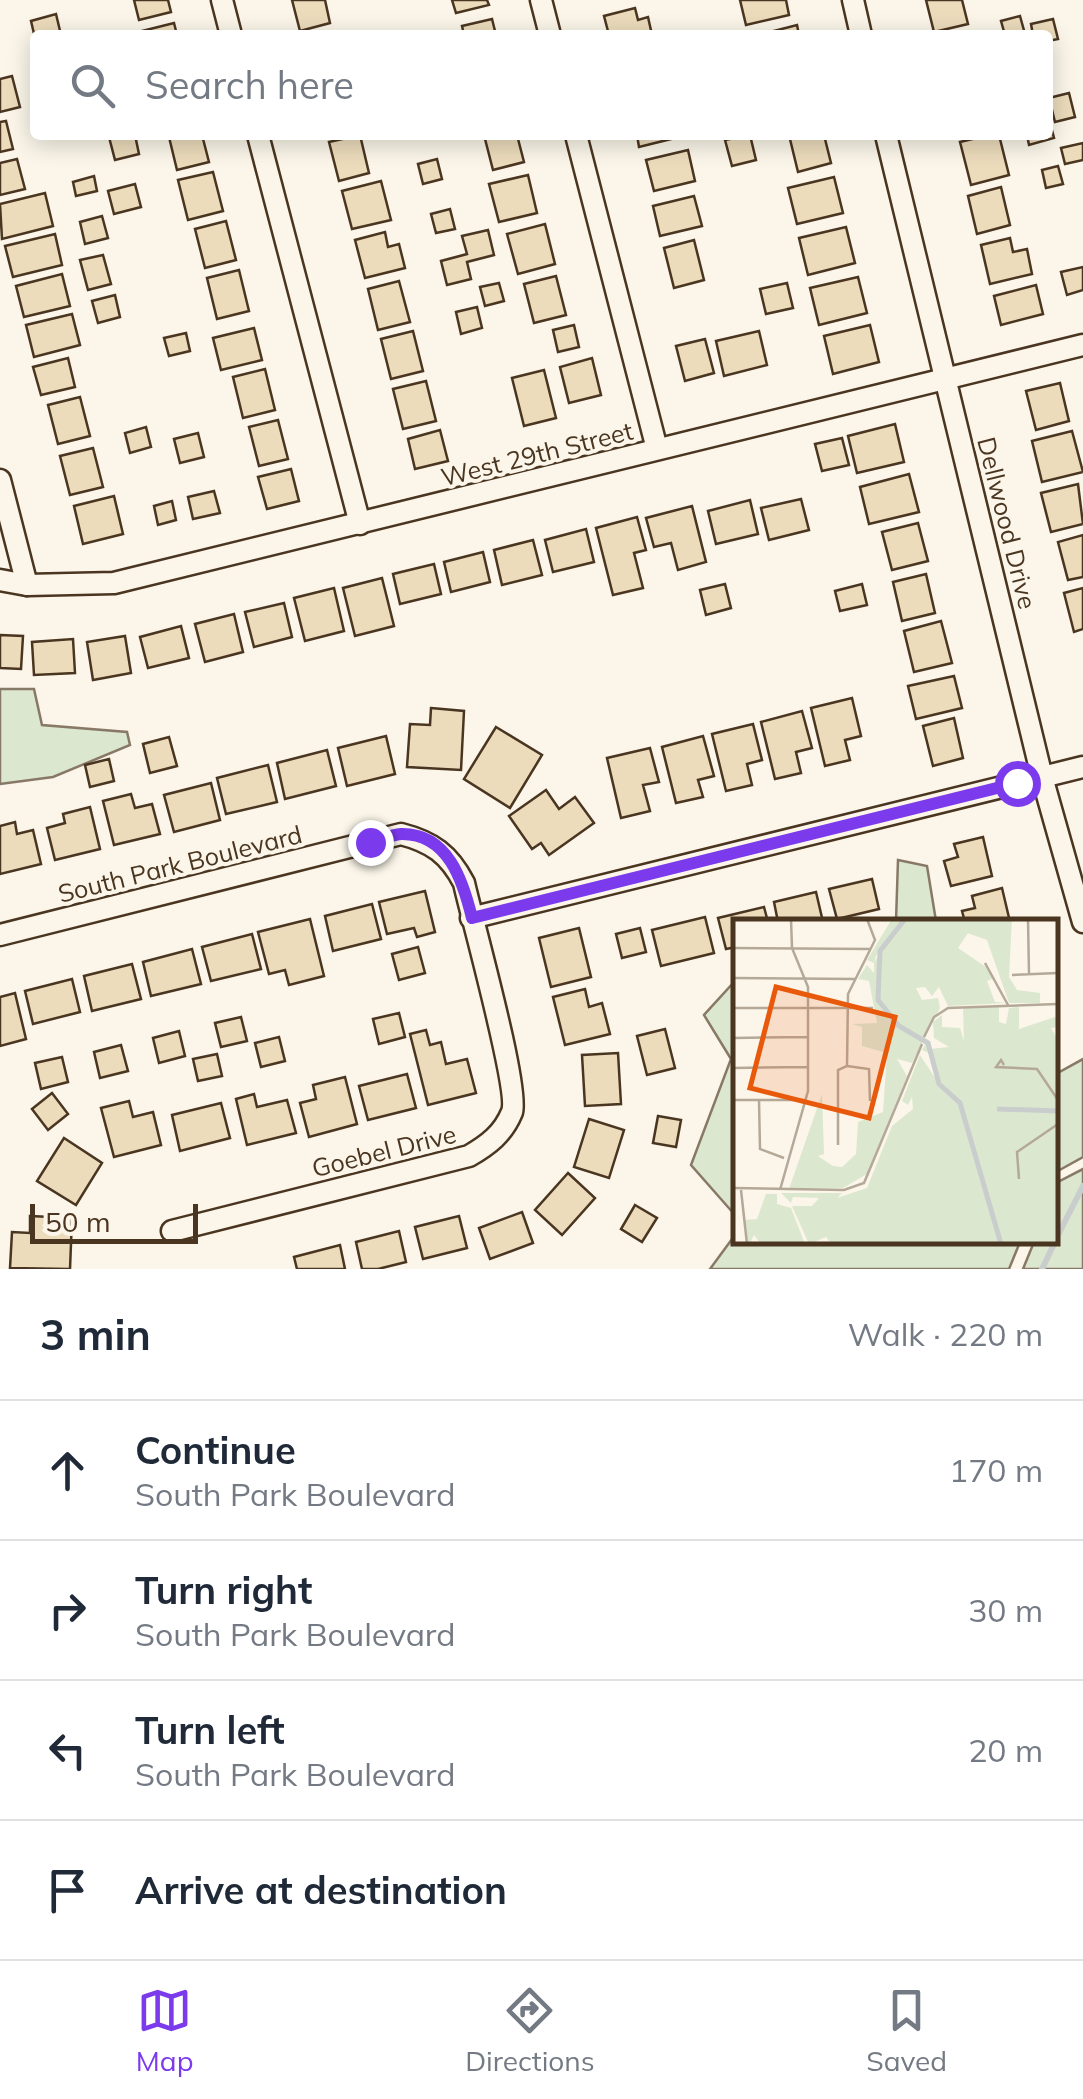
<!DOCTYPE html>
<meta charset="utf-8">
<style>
body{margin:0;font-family:Mulish,sans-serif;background:#f2f2f3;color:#1f2937}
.scale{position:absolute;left:30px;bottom:25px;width:168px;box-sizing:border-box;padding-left:10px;border:5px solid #4a3520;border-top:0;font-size:28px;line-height:35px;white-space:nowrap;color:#4a3520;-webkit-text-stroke:8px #fbf6e9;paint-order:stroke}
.stop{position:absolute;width:30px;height:30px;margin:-22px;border:8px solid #7c3aed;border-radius:50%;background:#fff}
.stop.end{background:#7c3aed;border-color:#fff;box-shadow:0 2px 10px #0008}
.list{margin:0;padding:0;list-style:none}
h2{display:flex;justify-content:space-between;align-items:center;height:130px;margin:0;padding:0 40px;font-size:42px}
h2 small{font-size:32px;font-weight:400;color:#747a83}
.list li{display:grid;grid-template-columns:65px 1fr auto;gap:30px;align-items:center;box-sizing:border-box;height:140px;padding:0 40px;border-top:2px solid #e0e1e3}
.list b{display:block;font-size:38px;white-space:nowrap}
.list p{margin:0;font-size:32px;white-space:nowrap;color:#747a83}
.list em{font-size:32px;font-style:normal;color:#747a83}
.icon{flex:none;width:55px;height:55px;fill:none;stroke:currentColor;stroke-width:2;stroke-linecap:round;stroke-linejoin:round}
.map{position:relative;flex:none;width:1083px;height:1269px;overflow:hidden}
.search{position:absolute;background:#fff;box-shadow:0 5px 25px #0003;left:30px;right:30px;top:30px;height:110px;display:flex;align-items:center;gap:25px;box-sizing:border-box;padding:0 35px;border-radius:10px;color:#747a83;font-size:38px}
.sheet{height:690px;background:#fff}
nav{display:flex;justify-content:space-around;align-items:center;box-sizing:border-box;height:140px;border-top:2px solid #e0e1e3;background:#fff;font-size:28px;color:#747a83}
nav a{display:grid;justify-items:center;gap:5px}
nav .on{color:#7c3aed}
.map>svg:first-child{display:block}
.green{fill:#dce7d0;stroke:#887966;stroke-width:2.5}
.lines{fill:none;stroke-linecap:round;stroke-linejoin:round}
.stream{stroke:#c9cecd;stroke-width:6}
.building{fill:#ecdcbc;stroke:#4a3520;stroke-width:2.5}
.minor-casing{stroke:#4a3520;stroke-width:25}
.minor{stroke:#fbf6e9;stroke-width:20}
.route{stroke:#7c3aed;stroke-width:12}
.labels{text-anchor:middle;stroke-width:8;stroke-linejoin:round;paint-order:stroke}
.street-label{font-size:25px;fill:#4a3520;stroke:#fbf6e9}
.inset-river{fill:none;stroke:#c9cecd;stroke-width:5}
.inset-road{fill:none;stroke:#b4a999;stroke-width:2.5}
.view{fill:#e8590c;fill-opacity:0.15;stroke:#e8590c;stroke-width:5}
.inset-edge{fill:none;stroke:#4a3520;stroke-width:5}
</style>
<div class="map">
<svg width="1083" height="1269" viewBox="0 0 1083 1269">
<rect width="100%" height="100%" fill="#fbf6e9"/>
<g class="green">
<polygon points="0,689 34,689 42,725 127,732 130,745 53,777 0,784"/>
<polygon points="898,860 927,866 936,921 896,921"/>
<polygon points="735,981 735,1215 691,1165 731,1059 704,1015"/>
<polygon points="1083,1059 1083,1157 1056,1172 1056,1074"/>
<polygon points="1083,1169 1083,1269 1023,1269 1034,1242 1056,1242 1056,1183"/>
<polygon points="735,1235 736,1242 1020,1242 1009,1269 710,1269"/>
</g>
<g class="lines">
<g class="stream">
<polyline points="1056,1239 1083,1186"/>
<polyline points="1042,1269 1055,1242"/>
</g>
</g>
<g class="building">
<polygon points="134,0 168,0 171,12 139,20"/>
<polygon points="292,0 325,0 330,23 300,31"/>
<polygon points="452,0 487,0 489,5 456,13"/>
<polygon points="740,0 786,0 789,15 746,25"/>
<polygon points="926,0 962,0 968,24 934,32"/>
<polygon points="635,8 638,20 648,17 652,35 609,35 604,16"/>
<polygon points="56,14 61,35 35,35 35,38 31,21"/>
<polygon points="1020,16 1025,34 1005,35 1001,21"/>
<polygon points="492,19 496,35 464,35 462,26"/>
<polygon points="1053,19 1058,39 1048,41 1048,35 1033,35 1031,24"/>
<polygon points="174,23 177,35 134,35 134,33"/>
<polygon points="797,25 799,35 766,35 766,33"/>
<polygon points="12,76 20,107 0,112 0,79"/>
<polygon points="1069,93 1075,117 1055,122 1049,98"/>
<polygon points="1048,115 1054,138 1029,145 1027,135 1048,135"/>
<polygon points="6,121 13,149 0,152 0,122"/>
<polygon points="116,135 135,135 139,154 115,160 109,137"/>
<polygon points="179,135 202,135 209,162 177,170 169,137"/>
<polygon points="360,135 369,173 339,181 329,142"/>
<polygon points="484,135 517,135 524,162 493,170"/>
<polygon points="637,135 674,135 675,138 639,147"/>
<polygon points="750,135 756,160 732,166 725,140"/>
<polygon points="789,135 824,135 831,163 798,172"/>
<polygon points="989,135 999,135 1009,175 971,185 960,142"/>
<polygon points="1083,143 1083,160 1065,164 1061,148"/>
<polygon points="688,150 695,181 654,191 646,160"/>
<polygon points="17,159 25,189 0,195 0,163"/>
<polygon points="437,159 442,179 423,184 418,164"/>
<polygon points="1058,166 1063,184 1046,188 1042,170"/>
<polygon points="213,172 223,211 188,220 178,180"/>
<polygon points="528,175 537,213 499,222 489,184"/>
<polygon points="94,176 97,191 76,196 73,182"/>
<polygon points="834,177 843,213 797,224 788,188"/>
<polygon points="381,181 391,220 352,229 342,191"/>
<polygon points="135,184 141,207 114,214 108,191"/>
<polygon points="1001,187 1010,225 977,234 968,196"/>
<polygon points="45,193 53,226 2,239 0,204"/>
<polygon points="694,196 702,226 660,236 653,206"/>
<polygon points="450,209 455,229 436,233 431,214"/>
<polygon points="102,216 108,238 85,244 80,222"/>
<polygon points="226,221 236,260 205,268 195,229"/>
<polygon points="545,224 555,264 518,274 507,234"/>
<polygon points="846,227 855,263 808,275 799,238"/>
<polygon points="488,230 494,255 467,262 471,279 447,285 441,261 467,254 462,236"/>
<polygon points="385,232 388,247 399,244 405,268 365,278 355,240"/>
<polygon points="55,234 62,265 13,277 5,246"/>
<polygon points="1010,238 1013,252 1027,249 1032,274 990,284 981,245"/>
<polygon points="694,240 704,280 674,288 664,248"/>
<polygon points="103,255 111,284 88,290 80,260"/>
<polygon points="1083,267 1083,290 1067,295 1061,272"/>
<polygon points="239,270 249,311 217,319 207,278"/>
<polygon points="62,274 70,306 24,317 16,286"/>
<polygon points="556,276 566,315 534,323 524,284"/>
<polygon points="858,277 867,313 819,325 810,288"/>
<polygon points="399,281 410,322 378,330 368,289"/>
<polygon points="499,283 504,301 485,306 480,287"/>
<polygon points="787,283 793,308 766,314 760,289"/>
<polygon points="1036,285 1043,314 1001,325 994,296"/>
<polygon points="115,295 120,317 98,323 92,301"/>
<polygon points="477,307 482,328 461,334 456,312"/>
<polygon points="72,314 80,345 34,357 26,325"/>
<polygon points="574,325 579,347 558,352 553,330"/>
<polygon points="870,325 879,362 833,374 824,336"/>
<polygon points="254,328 262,360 221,370 213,338"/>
<polygon points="413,331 423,371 391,379 381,339"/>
<polygon points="759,331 767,365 724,376 716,341"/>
<polygon points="186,333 190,351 169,356 164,338"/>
<polygon points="705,339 714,373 685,381 676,346"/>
<polygon points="68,358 75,387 41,395 33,367"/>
<polygon points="592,358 601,395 569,403 560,367"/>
<polygon points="265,369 275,410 243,418 233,377"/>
<polygon points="544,370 556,418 524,426 512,378"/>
<polygon points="426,381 436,421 403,429 393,389"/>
<polygon points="1060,383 1069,421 1036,430 1026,391"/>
<polygon points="80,397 90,436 58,444 48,405"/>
<polygon points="278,420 288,459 259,466 249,427"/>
<polygon points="895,424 904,462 857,473 848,436"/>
<polygon points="146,427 151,447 130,453 125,433"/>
<polygon points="440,430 448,461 415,469 408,439"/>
<polygon points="1072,431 1083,472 1042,482 1032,441"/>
<polygon points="198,433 204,457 180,463 174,439"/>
<polygon points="842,438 849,465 822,471 815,444"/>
<polygon points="93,448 103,487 70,495 60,456"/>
<polygon points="291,469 299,501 267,509 258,477"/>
<polygon points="909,474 919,512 869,524 860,487"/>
<polygon points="1078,484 1083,524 1051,532 1041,493"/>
<polygon points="214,491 220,513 193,519 188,497"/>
<polygon points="114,496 123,534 83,544 74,506"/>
<polygon points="801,499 809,530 769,540 761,508"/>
<polygon points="750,500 758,534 716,544 708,511"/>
<polygon points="172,501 176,520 158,525 154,506"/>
<polygon points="692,506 706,562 678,570 671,543 654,547 646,518"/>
<polygon points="637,517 646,550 634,553 643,588 613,595 596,528"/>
<polygon points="918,523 928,561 892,570 882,532"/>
<polygon points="586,529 594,562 553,572 545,540"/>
<polygon points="1083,535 1083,577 1068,580 1058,542"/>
<polygon points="533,540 542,575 502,585 494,550"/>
<polygon points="483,552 490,582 451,592 444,562"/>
<polygon points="434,564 441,594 400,604 393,574"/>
<polygon points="926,574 935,613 902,621 893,582"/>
<polygon points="382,578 394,626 355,636 343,588"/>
<polygon points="725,584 731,608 706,615 700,590"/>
<polygon points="862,584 867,605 840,611 835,591"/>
<polygon points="334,588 344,631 305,641 294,598"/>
<polygon points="1083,588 1083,629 1074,632 1064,593"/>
<polygon points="284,603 292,637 254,647 245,612"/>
<polygon points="234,614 243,652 205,662 195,624"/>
<polygon points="941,621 952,663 914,672 904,631"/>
<polygon points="181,626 189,658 148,668 140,637"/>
<polygon points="0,635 23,636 21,669 0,668"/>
<polygon points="125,636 131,673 93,680 87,642"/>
<polygon points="73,639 75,673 34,675 32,642"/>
<polygon points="954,676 962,708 916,719 908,686"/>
<polygon points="852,698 861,736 845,740 850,760 825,766 811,708"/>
<polygon points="431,708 464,711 461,770 407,767 410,724 430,725"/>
<polygon points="802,711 812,748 796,752 801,773 775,779 761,722"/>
<polygon points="954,718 963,758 933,766 923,726"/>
<polygon points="753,724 762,760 747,764 752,785 726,791 712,734"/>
<polygon points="496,727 542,755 510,808 464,779"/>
<polygon points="386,736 395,774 347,786 338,748"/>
<polygon points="703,736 714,776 698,780 703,797 676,803 662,747"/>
<polygon points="169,737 177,766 150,773 143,744"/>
<polygon points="650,748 659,782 643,785 650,811 621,818 607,758"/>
<polygon points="327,750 336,786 285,799 277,763"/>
<polygon points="109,759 114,781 90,787 85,765"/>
<polygon points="268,765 277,802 226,814 217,778"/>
<polygon points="211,783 220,820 174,832 164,795"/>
<polygon points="546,790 559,809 575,797 594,823 549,855 541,843 532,849 509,816"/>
<polygon points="131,794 135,808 152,804 160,834 114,845 103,801"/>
<polygon points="90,807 100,849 55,860 47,828 65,823 63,814"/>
<polygon points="15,822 17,834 33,830 41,864 0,874 0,826"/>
<polygon points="983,837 992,876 951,886 944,861 958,857 954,844"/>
<polygon points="872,879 879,909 837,919 829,889"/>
<polygon points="1002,888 1010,922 965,922 962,911 975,908 972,896"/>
<polygon points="425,891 435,932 417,937 414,928 387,934 379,902"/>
<polygon points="816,892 823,922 778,922 774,902"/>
<polygon points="372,904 381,939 333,951 325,916"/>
<polygon points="764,907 768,922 736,922 736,947 726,949 718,918"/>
<polygon points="705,917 714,953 661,966 652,930"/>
<polygon points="310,919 324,976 289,985 285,970 269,974 258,932"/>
<polygon points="579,928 591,977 551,987 539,938"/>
<polygon points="640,928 646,952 622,958 616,934"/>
<polygon points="252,934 261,969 211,981 202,947"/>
<polygon points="418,947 425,973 399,980 392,954"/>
<polygon points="192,949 201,984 151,996 143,962"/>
<polygon points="132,964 141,999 92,1011 84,976"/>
<polygon points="72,979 80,1012 33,1024 25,991"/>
<polygon points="585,989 589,1007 602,1003 610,1034 565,1045 553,997"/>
<polygon points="15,993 26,1039 0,1046 0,997"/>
<polygon points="399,1013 405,1037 379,1044 373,1019"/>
<polygon points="241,1017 247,1041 221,1047 215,1023"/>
<polygon points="665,1029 675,1068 647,1075 637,1036"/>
<polygon points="426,1030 430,1045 441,1042 446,1064 467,1059 476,1093 428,1105 410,1034"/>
<polygon points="179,1031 185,1056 159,1063 153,1038"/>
<polygon points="279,1037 285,1061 261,1067 255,1043"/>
<polygon points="121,1045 128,1071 100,1078 94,1052"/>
<polygon points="618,1053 621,1104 585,1106 582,1055"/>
<polygon points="217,1054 222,1076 198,1081 193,1059"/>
<polygon points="62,1057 68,1082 41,1089 35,1063"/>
<polygon points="407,1074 416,1108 368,1120 359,1086"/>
<polygon points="345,1077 357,1124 309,1137 300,1103 316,1099 313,1085"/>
<polygon points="52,1093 68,1114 48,1130 32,1109"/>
<polygon points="254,1094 257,1107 287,1100 296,1133 247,1145 236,1099"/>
<polygon points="129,1101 133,1117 153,1112 161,1145 114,1157 101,1108"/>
<polygon points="221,1103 230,1138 180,1151 172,1115"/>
<polygon points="658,1116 681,1120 676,1147 653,1143"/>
<polygon points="589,1119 624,1130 609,1178 574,1167"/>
<polygon points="64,1138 102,1163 76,1205 37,1181"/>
<polygon points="568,1173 595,1198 562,1235 535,1210"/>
<polygon points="635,1205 657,1218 642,1242 621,1229"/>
<polygon points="522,1212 533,1243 490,1259 479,1228"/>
<polygon points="30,1216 72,1218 70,1269 10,1268 12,1232 30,1233"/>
<polygon points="459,1216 467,1248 423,1259 415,1227"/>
<polygon points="399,1231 406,1262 378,1269 362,1269 356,1242"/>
<polygon points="340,1245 345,1269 297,1269 294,1257"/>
</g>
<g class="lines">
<defs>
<g id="minor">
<polyline points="222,0 231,35"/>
<polyline points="541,0 550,35"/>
<polyline points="853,0 861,35"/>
<polyline points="258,135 360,524"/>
<polyline points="576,135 657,449"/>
<polyline points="886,135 1042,777 1083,922"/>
<polyline points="0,480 27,585"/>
<polyline points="0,580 27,585 114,583 1083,345"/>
<polyline points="471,918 1083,767"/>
<path d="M0 935 401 834C432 842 449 854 464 883 472 919 520 1090 512 1112 503 1134 488 1145 469 1156L172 1231"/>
</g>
</defs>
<use href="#minor" class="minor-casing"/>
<use href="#minor" class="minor"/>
</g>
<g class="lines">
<path class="route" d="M370 842C379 840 391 835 401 834 448 833 463 881 472 918L1017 783"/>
</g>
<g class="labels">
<g class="street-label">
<text transform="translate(537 454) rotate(-14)" y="9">West 29th Street</text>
<text transform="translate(1007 523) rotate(76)" y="9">Dellwood Drive</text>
<text transform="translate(180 864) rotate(-14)" y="9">South Park Boulevard</text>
<text transform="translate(384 1151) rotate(-14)" y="9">Goebel Drive</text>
</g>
</g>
<g transform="translate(733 919)">
<rect width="325" height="325" fill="#fbf6e9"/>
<path d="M159 0H170L146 30 141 43 174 0H279L276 58 284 71 307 74V84H276L254 21 226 11 235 14 225 29 253 48 261 59 254 62 262 83 273 84 215 87 206 68 199 77 192 68 183 69 189 81 205 79 207 89 179 144 164 140 174 157 134 255 110 269 56 270 89 175 91 235 85 237 100 247 109 248 123 235 125 203 150 193 154 134 129 127V108L119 105 144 104 136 62 125 60 134 46 141 54V44L134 41ZM266 87V103L273 105 276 89 286 88V110L325 97V108L318 109 325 121V325H98L93 318 76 325 59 287H79L86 279 60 278 58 284 48 274H109L104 279 134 269 159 207 180 190 179 178 175 186 169 182 187 136 210 171 196 134 189 131 194 122 197 130 216 128 201 119 200 103 209 96V108L227 109 231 122 230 89ZM33 275H44V285L58 289 72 325H28L21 316 17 324 13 320 12 301 24 300Z" fill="#dce7d0"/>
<path class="inset-river" d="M172 0 147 32 145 81 166 107 195 124 206 165 227 184 268 325M264 190 325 192"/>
<path class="inset-road" d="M295 0 296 55M0 29 138 30M252 44 275 86M279 56 325 54M0 59 122 60M0 89H140M191 118 201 98 215 89 325 85M0 119 75 118M271 146 268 141 263 148 304 150 325 181M114 147 136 150 137 182M0 149 75 148M0 181H73M26 181 27 230 51 239M105 226V151L114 147 115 75 142 21 134 0M286 260 284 233 325 205M0 269 111 271 131 264 189 125M8 271 14 325M47 271 75 172V68L59 29 58 0"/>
<path class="view" d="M43 68 162 98 136 199 17 169Z"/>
<rect width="325" height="325" class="inset-edge"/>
</g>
</svg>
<div class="scale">50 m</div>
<div class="stop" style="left:1017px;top:783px"></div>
<div class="stop end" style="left:370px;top:842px"></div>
<div class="search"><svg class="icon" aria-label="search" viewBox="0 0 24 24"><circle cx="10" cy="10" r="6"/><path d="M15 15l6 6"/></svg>Search here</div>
</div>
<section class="sheet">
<h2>3 min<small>Walk · 220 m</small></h2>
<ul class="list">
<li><svg class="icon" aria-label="ahead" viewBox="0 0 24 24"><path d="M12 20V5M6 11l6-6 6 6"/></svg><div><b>Continue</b><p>South Park Boulevard</p></div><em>170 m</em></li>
<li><svg class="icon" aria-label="right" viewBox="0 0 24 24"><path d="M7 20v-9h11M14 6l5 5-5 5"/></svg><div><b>Turn right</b><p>South Park Boulevard</p></div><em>30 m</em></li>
<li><svg class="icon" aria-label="left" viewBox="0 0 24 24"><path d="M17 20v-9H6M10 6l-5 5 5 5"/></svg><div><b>Turn left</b><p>South Park Boulevard</p></div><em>20 m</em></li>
<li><svg class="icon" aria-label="arrive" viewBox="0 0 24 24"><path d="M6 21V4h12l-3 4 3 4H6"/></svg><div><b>Arrive at destination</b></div></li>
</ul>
</section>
<nav>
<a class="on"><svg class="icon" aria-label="map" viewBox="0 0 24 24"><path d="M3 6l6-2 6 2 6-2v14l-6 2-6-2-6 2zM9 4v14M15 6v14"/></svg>Map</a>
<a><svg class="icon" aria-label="directions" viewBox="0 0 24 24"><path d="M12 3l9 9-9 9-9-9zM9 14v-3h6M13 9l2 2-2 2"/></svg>Directions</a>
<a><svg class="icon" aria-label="saved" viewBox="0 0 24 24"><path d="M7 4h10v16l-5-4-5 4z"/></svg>Saved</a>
</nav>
